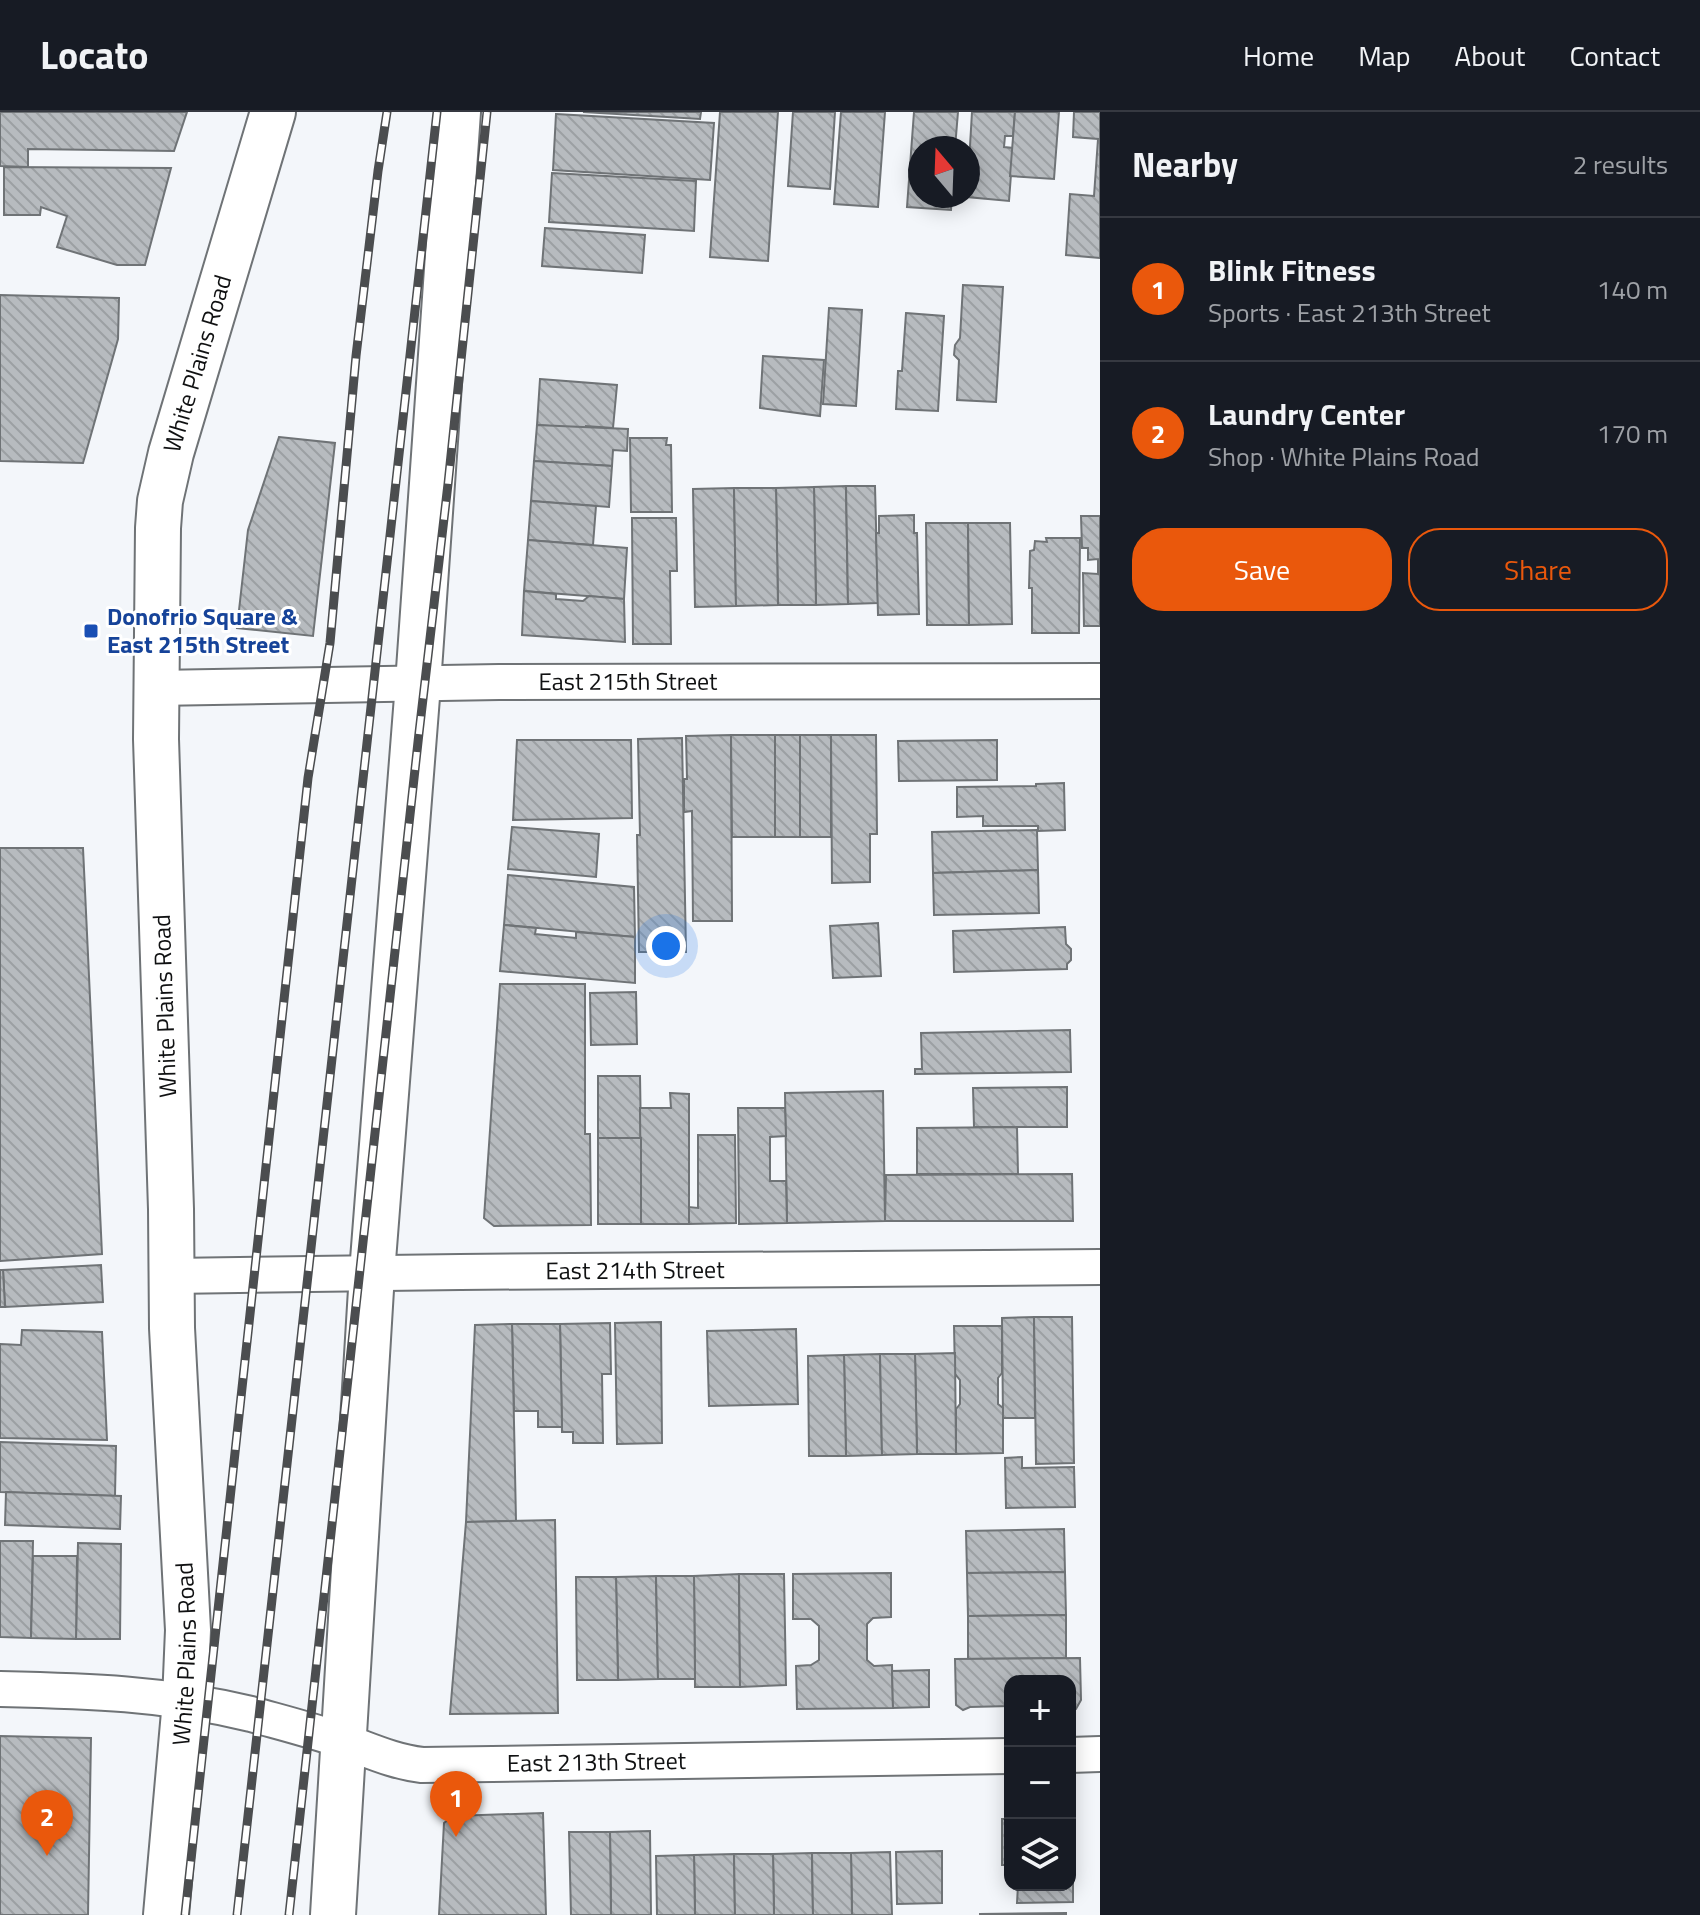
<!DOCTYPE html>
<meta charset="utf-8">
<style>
body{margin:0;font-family:"Titillium Web",sans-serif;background:#20242c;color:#f1f3f6}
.controls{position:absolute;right:24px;bottom:24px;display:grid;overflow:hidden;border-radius:16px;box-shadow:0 4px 20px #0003}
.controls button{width:72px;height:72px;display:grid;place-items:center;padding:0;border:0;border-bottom:2px solid #363941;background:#171b24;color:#f1f3f6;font:40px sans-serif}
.compass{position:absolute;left:908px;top:24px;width:72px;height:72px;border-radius:50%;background:#171b24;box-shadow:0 4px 20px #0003;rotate:341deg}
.you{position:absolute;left:666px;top:834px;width:28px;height:28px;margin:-20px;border:6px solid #fff;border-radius:50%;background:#1a73e8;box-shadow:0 0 0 12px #1a73e833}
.badge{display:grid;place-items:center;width:52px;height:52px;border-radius:50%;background:#ea580c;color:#fff;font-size:26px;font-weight:700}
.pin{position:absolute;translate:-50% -66px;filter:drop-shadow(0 2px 4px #0008)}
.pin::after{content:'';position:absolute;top:42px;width:28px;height:24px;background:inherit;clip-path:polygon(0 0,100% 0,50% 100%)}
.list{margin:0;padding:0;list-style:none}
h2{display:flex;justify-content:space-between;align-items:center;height:104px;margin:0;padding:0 32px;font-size:34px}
h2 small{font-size:26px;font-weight:400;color:#9ea1a6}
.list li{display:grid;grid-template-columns:52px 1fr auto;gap:24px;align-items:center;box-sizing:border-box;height:144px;padding:0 32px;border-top:2px solid #363941}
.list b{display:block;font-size:30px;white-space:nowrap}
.list p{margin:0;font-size:26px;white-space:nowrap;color:#9ea1a6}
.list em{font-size:26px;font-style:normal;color:#9ea1a6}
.actions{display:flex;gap:16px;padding:24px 32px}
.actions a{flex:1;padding:18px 0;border:2px solid #ea580c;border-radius:32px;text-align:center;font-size:28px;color:#ea580c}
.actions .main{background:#ea580c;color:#fff}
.icon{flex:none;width:44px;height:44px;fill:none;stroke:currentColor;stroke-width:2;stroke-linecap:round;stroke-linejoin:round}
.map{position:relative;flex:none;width:1100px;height:1803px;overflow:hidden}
header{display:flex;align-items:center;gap:48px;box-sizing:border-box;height:112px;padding:0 40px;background:#171b24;border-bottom:2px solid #363941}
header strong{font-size:38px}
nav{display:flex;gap:44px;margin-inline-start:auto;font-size:28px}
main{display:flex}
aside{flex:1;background:#171b24}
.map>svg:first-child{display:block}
.building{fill:url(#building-back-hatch);stroke:#6f7376;stroke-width:2}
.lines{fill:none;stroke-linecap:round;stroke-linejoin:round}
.street-casing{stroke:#6f7376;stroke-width:38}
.secondary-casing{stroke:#6f7376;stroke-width:48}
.street{stroke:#fff;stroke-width:34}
.secondary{stroke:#fff;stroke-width:44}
.rail-casing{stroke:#4b4d4f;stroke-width:9}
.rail{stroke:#fff;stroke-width:6;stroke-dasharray:18;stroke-linecap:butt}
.transit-dot{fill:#1a4fb4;stroke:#fff;stroke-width:3}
.labels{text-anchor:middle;stroke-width:6;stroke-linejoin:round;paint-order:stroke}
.street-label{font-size:24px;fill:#101112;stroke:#fff}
.transit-label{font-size:24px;font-weight:bold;fill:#164399;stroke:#fff;text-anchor:start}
</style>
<header>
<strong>Locato</strong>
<nav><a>Home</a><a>Map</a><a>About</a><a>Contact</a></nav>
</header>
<main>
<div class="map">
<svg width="1100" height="1803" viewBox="0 0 1100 1803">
<defs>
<pattern id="building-back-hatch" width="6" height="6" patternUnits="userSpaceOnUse" patternTransform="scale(2)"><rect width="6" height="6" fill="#b7bbbf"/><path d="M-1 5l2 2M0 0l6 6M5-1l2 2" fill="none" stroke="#9ca0a3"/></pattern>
</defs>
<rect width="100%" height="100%" fill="#f3f6fa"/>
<g class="building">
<polygon points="0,0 187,0 174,39 28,37 28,55 0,54"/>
<polygon points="583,0 701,0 700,7"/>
<polygon points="720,0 778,0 768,149 710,145"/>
<polygon points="793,0 835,0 830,77 788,74"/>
<polygon points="841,0 885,0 878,95 834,92"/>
<polygon points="914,0 958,0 955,36 920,36 920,84 952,84 951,98 907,95"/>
<polygon points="972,0 1015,0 1013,24 1005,24 1004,35 1013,36 1009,89 967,85"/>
<polygon points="1015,0 1059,0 1054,67 1010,64"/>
<polygon points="1074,0 1100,0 1100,146 1066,143 1070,82 1094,84 1098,27 1073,25"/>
<polygon points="556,2 714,11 710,68 553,58"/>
<polygon points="4,55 171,56 145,153 117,153 57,135 67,104 41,95 40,103 4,103"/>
<polygon points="552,61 696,69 694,119 549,110"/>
<polygon points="545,116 645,123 642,161 542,154"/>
<polygon points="963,173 1003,175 996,290 957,288 959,248 954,243 955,233 960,226"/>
<polygon points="0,183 119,186 118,227 83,351 0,349"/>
<polygon points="829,196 862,198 856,294 823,292"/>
<polygon points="906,201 944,204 938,299 896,297 898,259 902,259"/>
<polygon points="763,244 824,248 820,304 760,296"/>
<polygon points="540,267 617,273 613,316 586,314 586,317 537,313"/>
<polygon points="537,313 628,317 627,339 613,338 612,354 534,349"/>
<polygon points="279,325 335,331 313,524 237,516 248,418"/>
<polygon points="630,326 667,326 666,333 671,333 672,400 631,400"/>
<polygon points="534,349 612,354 609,395 531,389"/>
<polygon points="846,374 848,492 816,493 814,375"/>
<polygon points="846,374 875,374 878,491 848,492"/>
<polygon points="814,375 816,493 778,493 776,376"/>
<polygon points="734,376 736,494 695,495 693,377"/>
<polygon points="734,376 776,376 778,493 736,494"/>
<polygon points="531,389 596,394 593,433 528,428"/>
<polygon points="914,403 914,421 917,421 919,502 878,503 876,421 879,421 879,404"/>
<polygon points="1081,404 1100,404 1100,514 1084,514 1083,461 1098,462 1098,447 1088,448 1088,436 1082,436"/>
<polygon points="632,406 676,406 677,459 670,459 671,532 633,532"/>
<polygon points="926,411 968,411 969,513 927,513"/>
<polygon points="968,411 1010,411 1012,512 969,513"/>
<polygon points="1046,426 1080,426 1079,521 1032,521 1032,476 1029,476 1030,439 1034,438 1035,429 1047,430"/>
<polygon points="528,428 627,436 624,487 524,479"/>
<polygon points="524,479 556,482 556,487 583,489 589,484 624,487 625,530 522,523"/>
<polygon points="731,623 732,809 693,809 692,699 684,700 684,667 687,667 686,624"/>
<polygon points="731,623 775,623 775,725 732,725"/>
<rect x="775" y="623" width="25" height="102"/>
<rect x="800" y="623" width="31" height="102"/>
<polygon points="831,623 876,623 877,722 870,722 870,770 832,771"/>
<polygon points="682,626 686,840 639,840 637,723 640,723 638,627"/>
<polygon points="517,628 631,628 632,706 513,708"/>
<polygon points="997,628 997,668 899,669 898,629"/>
<polygon points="1064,671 1065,718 1038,719 1038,714 983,714 983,704 957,705 957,675 1036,674 1036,672"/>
<polygon points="512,715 599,722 596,765 508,757"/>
<polygon points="1037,718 1038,758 933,761 932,720"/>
<polygon points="0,736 83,736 102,1142 0,1149"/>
<polygon points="1038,758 1039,801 934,803 933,761"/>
<polygon points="508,763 634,775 635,825 504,813"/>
<polygon points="878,811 881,864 833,866 830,814"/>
<polygon points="504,813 536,816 535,822 576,826 576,820 635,825 635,871 500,859"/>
<polygon points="1065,815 1066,832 1071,837 1071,848 1067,852 1067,857 954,860 953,819"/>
<polygon points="500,872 585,872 585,1022 590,1022 591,1113 494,1114 484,1106"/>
<polygon points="636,880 637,932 591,933 590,881"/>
<polygon points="1070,918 1071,960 915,962 915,957 922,957 921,921"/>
<polygon points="598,964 640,964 641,1026 598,1026"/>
<polygon points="1067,975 1067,1015 974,1015 973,976"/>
<polygon points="883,979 885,1109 787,1111 785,981"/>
<polygon points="670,981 689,982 689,1112 641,1112 640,996 671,996"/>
<polygon points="738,996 785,996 786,1024 770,1025 770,1069 786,1069 787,1111 739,1112"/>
<polygon points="1017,1015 1018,1062 917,1062 917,1016"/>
<polygon points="698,1023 735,1023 736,1111 689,1112 689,1095 698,1096"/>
<rect x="598" y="1026" width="43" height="86"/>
<polygon points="1072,1062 1073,1109 885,1109 886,1063"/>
<polygon points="101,1153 103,1190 5,1195 3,1158"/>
<polygon points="0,1158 3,1158 5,1195 0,1195"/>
<polygon points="1034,1205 1035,1306 1003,1306 1002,1206"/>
<polygon points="1034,1205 1072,1205 1074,1351 1036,1352"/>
<polygon points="661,1210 662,1331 617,1332 615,1211"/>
<polygon points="610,1211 611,1262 602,1262 603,1331 573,1331 573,1320 562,1320 560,1212"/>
<polygon points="512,1212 560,1212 562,1315 538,1315 538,1299 514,1299"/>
<polygon points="512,1212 516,1409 466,1410 475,1213"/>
<polygon points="954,1214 1002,1214 1002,1261 998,1266 998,1292 1003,1296 1003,1341 956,1342 956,1297 960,1292 960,1268 955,1262"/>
<polygon points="796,1217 798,1292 709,1294 707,1219"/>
<polygon points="22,1218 102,1220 107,1328 0,1326 0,1232 21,1233"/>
<polygon points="955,1241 956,1342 917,1342 915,1242"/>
<polygon points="880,1242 882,1343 846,1344 844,1243"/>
<polygon points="880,1242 915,1242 917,1342 882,1343"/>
<polygon points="844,1243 846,1344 809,1344 808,1244"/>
<polygon points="0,1330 116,1334 115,1384 0,1380"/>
<polygon points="1022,1345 1022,1356 1074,1355 1075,1395 1006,1396 1005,1346"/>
<polygon points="6,1380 121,1384 120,1417 5,1413"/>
<polygon points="555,1408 558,1601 450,1602 466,1410"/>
<polygon points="1064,1417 1065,1460 967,1461 966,1419"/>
<polygon points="0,1429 33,1429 31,1526 0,1525"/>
<polygon points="78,1431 121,1432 120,1527 76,1527"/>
<polygon points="33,1444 77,1444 76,1527 31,1526"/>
<polygon points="1065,1460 1066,1503 968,1504 967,1461"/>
<polygon points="891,1461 891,1505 873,1506 867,1512 867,1548 874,1554 892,1553 893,1596 797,1597 796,1554 811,1553 819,1548 819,1514 811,1507 793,1507 793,1462"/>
<polygon points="739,1462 740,1575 695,1575 694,1464"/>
<polygon points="739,1462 784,1462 786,1573 740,1575"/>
<polygon points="656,1464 658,1567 618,1568 616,1465"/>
<polygon points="656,1464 694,1464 695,1567 658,1567"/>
<polygon points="576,1465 616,1465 618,1568 577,1568"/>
<polygon points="1066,1503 1066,1546 968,1547 968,1504"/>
<polygon points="1080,1546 1081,1588 1076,1597 1070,1596 1070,1569 1010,1569 1010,1594 970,1595 963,1598 956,1593 955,1547"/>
<polygon points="929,1558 929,1595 893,1596 892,1559"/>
<polygon points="0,1624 91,1626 88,1803 0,1803"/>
<polygon points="543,1701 546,1803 439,1803 444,1711 453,1704"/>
<rect x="1002" y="1707" width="8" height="46"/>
<polygon points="1070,1707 1073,1707 1073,1790 1017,1791 1018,1773 1070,1773"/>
<polygon points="650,1719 651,1803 611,1803 610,1720"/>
<polygon points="569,1720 610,1720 611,1803 571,1803"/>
<polygon points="942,1739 942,1791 897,1792 896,1740"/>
<polygon points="890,1740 892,1803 852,1803 851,1741"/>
<polygon points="812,1741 813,1803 774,1803 773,1742"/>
<polygon points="812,1741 851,1741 852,1803 813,1803"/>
<polygon points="734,1742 735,1803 695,1803 694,1743"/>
<polygon points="734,1742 773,1742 774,1803 735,1803"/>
<polygon points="694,1743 695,1803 657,1803 656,1744"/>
<polygon points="1066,1801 1066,1803 980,1803 980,1802"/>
</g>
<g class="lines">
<defs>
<g id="street">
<path id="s1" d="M156 576 499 570 1100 569"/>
<path id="s2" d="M171 1164 460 1160 1100 1155"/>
<path id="s3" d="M0 1577C87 1579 165 1581 251 1602 283 1611 315 1619 346 1630 371 1639 395 1650 422 1653L1010 1644"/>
<polyline points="1070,1643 1100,1642"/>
</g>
<g id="secondary">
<path id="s4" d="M166 1803 185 1589 188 1518 172 1216 171 1097 156 627 158 416 160 389 171 341 273 0"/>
<polyline points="333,1803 372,1161 418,572 458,0"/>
</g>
</defs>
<use href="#street" class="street-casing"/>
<use href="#secondary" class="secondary-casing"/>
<use href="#street" class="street"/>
<use href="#secondary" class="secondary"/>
<defs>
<g id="rail">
<polyline points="185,1803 308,666 330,531 356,244 378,59 387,0"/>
<polyline points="237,1803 437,0"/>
<polyline points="289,1803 419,621 448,372 487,0"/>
</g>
</defs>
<use href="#rail" class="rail-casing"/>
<use href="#rail" class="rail"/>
</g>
<rect class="transit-dot" x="83" y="511" width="16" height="16" rx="4"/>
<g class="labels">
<g class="street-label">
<text dy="8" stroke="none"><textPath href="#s4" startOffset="1558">White Plains Road</textPath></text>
<text dy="8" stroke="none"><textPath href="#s1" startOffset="472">East 215th Street</textPath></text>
<text transform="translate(165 894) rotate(-92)" y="8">White Plains Road</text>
<text dy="8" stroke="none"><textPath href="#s2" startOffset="464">East 214th Street</textPath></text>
<text dy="8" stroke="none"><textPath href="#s4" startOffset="262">White Plains Road</textPath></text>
<text dy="8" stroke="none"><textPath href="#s3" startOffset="606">East 213th Street</textPath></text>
</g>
<g class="transit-label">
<text x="107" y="513">Donofrio Square &amp;<tspan x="107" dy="28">East 215th Street</tspan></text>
</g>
</g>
</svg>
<div class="controls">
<button>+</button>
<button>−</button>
<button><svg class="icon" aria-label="layers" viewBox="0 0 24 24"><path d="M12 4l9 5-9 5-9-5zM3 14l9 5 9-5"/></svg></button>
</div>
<svg class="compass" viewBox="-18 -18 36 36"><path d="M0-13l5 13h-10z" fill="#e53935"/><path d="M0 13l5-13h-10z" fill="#9ea1a6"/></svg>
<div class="you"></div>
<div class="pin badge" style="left:456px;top:1725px">1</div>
<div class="pin badge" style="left:47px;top:1744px">2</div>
</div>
<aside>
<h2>Nearby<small>2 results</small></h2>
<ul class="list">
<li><span class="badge">1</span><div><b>Blink Fitness</b><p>Sports · East 213th Street</p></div><em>140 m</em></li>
<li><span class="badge">2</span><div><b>Laundry Center</b><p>Shop · White Plains Road</p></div><em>170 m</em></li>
</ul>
<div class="actions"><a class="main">Save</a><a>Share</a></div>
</aside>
</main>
